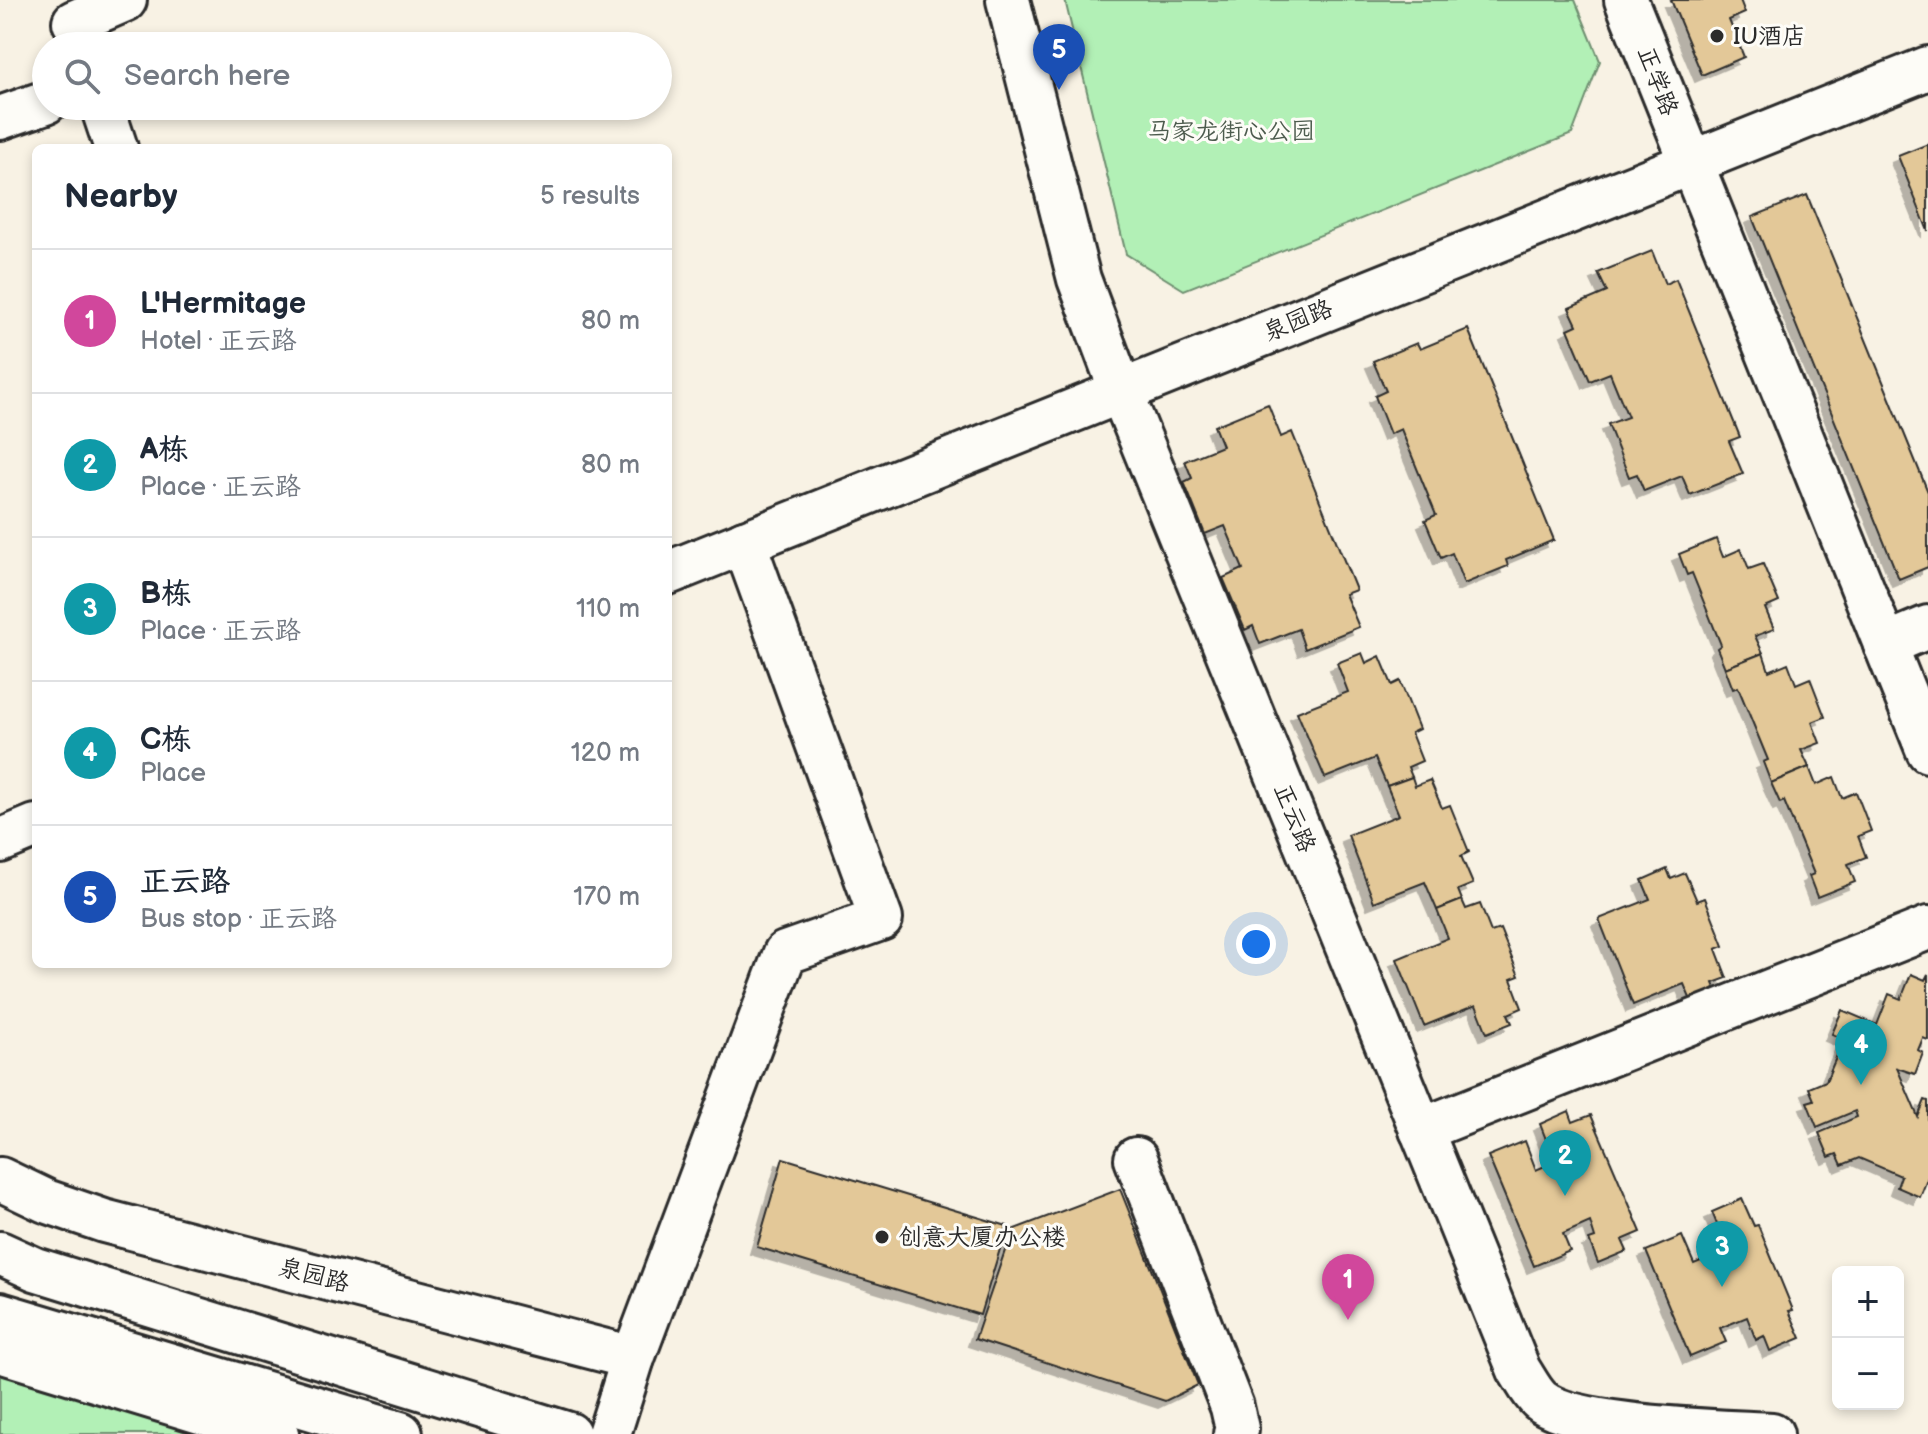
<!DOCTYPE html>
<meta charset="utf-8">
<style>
body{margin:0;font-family:"Balsamiq Sans","LXGW WenKai TC",sans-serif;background:#f6f6f7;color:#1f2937}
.controls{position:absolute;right:24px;bottom:24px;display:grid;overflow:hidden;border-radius:12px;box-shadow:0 4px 12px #0003}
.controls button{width:72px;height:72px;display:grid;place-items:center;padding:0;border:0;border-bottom:2px solid #e0e1e3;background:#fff;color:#1f2937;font:40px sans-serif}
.you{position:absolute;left:1256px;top:944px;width:28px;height:28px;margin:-20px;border:6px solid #fff;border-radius:50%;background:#1a73e8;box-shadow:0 0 0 12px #1a73e833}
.badge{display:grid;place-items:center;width:52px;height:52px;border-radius:50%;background:#db2777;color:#fff;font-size:26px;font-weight:700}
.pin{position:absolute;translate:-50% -66px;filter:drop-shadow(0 2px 4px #0008)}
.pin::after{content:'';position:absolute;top:42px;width:28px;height:24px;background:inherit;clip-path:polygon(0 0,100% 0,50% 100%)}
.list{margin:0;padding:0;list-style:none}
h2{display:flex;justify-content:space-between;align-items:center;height:104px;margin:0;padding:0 32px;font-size:34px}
h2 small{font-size:26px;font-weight:400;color:#747a83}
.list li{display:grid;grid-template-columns:52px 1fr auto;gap:24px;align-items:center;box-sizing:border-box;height:144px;padding:0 32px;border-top:2px solid #e0e1e3}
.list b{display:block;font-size:30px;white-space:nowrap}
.list p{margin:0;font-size:26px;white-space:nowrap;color:#747a83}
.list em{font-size:26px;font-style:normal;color:#747a83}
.icon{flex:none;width:44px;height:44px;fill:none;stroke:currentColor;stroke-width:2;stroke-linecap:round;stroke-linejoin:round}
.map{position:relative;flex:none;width:1928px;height:1434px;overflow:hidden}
.search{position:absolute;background:#fff;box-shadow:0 4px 12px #0003;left:32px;top:32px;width:640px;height:88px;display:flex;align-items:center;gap:20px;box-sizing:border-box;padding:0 28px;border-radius:44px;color:#747a83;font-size:30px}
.panel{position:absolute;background:#fff;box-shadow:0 4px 12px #0003;left:32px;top:144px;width:640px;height:824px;border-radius:12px}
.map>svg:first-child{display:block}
.green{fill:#b2f0b6;stroke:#6e8e70;stroke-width:2}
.building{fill:#e3c898;stroke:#2b2b2b;stroke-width:2;filter:url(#shadow)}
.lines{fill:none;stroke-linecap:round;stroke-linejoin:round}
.minor-casing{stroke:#2b2b2b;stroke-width:48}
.major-casing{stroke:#2b2b2b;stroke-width:50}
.minor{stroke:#fdfcf7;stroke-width:42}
.major{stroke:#fdfcf7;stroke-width:44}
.poi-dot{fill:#2b2b2b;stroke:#fdfcf7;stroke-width:3}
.labels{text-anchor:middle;stroke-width:6;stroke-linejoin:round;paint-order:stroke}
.poi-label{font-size:24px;fill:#2b2b2b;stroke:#fdfcf7;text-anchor:start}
.street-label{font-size:24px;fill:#2b2b2b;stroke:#fdfcf7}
.park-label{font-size:24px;fill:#4d5c4e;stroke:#fdfcf7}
</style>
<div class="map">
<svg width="1928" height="1434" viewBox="0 0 1928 1434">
<defs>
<filter id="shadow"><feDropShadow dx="-7" dy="7" stdDeviation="0" flood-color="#0004"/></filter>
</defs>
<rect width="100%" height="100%" fill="#f8f2e4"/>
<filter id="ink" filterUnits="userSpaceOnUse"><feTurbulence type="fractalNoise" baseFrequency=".0125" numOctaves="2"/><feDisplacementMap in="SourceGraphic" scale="16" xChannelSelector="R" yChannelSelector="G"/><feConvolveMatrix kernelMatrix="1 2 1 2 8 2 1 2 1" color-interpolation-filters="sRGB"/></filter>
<g filter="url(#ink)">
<g class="green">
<polygon points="1065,0 1575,0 1600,61 1572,134 1184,290 1126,254"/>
<polygon points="0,1373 212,1434 0,1434"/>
</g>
<g class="building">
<polygon points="1671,0 1740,0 1745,13 1729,20 1744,57 1702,75"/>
<polygon points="1928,144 1928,231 1898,156"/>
<polygon points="1807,195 1928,492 1928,567 1899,579 1752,217"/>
<polygon points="1652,251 1665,284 1676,279 1740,437 1729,441 1743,474 1690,495 1682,476 1644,491 1637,474 1629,477 1608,424 1628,417 1610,373 1590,381 1568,329 1577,325 1569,308 1607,292 1598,273"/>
<polygon points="1468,329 1554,540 1506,560 1508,566 1464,584 1452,553 1441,558 1425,520 1436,515 1401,429 1390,434 1375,396 1386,391 1373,361 1417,343 1420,349"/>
<polygon points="1268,404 1281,437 1292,432 1356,590 1345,594 1359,627 1305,649 1298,629 1260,644 1253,626 1245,630 1223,578 1243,569 1225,526 1205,534 1184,482 1192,478 1185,461 1222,446 1214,426"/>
<polygon points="1716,539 1723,557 1741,549 1749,569 1763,564 1779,602 1765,608 1774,629 1755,636 1763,653 1725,668 1717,648 1721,645 1692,573 1687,575 1679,554"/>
<polygon points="1362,653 1366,663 1380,656 1392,685 1400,681 1419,729 1411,733 1422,761 1408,767 1412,777 1387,786 1375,758 1325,778 1297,712 1348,692 1337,663"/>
<polygon points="1763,653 1769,671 1788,663 1796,684 1810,678 1825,717 1812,722 1820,743 1801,750 1809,767 1771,783 1763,762 1768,760 1738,687 1733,689 1725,668"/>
<polygon points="1809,767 1816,785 1834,777 1842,798 1856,792 1871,831 1858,836 1866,857 1848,864 1855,882 1817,897 1809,876 1814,874 1784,801 1780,803 1771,783"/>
<polygon points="1412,777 1415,786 1430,780 1442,808 1450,805 1469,852 1461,856 1473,884 1458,890 1462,900 1437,910 1425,882 1374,902 1348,835 1399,815 1387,786"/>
<polygon points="1667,869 1671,879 1685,873 1697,901 1705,898 1724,946 1716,949 1727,978 1713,983 1717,993 1692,1003 1684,984 1633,1005 1599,919 1650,899 1642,880"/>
<polygon points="1462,900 1466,909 1480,904 1491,932 1500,929 1519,976 1511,979 1522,1008 1508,1014 1512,1023 1487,1033 1476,1005 1424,1026 1397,959 1448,938 1437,910"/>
<polygon points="1911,974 1925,980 1928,974 1928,1040 1923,1038 1918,1050 1923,1053 1915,1074 1897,1068 1918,1117 1925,1100 1928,1101 1928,1177 1920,1197 1897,1187 1901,1176 1859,1158 1842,1165 1837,1154 1829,1157 1819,1133 1857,1117 1855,1111 1817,1127 1807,1102 1814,1100 1809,1088 1826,1081 1844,1039 1832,1034 1842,1010 1877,1025 1889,994 1901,999"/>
<polygon points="1569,1111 1573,1122 1591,1115 1641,1232 1622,1240 1627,1251 1598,1263 1589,1240 1595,1238 1590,1222 1563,1234 1570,1251 1534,1266 1488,1156 1525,1141 1536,1170 1563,1158 1556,1144 1549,1147 1540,1124"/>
<polygon points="783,1158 1007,1226 980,1315 757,1247"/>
<polygon points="1120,1189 1198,1385 1165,1401 975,1339 1012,1230"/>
<polygon points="1742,1199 1754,1226 1758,1225 1793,1310 1789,1311 1801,1338 1770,1351 1764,1336 1756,1340 1747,1317 1720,1328 1726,1342 1690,1357 1646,1251 1682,1236 1694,1264 1720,1253 1711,1230 1718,1227 1712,1212"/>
</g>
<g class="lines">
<defs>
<g id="minor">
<path d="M1008 0 1079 279 1121 391 1519 1370C1525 1379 1532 1393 1540 1400 1572 1428 1724 1431 1772 1434"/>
<polyline points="1626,0 1928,751"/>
<polyline points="74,22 125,0"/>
<polyline points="102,106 116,148"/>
<polyline points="0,118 46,102"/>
<polyline points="668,573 1928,68"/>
<polyline points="1885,645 1928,627"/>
<polyline points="0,841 36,826"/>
<polyline points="1421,1130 1928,928"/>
<polyline points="1136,1159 1232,1407 1237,1429 1235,1434"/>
<polyline points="0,1179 46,1201 104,1221 633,1358"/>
<polyline points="0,1253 35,1269 569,1434"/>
<polyline points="609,1434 633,1358 785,953 881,919 744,542"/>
</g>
<g id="major">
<polyline points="0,1315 400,1434"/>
<polyline points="0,1350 276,1434"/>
</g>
</defs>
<use href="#minor" class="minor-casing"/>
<use href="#major" class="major-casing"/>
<use href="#minor" class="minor"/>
<use href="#major" class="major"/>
</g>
</g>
<g class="poi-dot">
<circle cx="1717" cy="36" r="8"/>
<circle cx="882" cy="1237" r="8"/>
</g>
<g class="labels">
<g class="poi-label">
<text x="1733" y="44">IU酒店</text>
<text x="898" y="1245">创意大厦办公楼</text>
</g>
<g class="street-label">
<text transform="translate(1658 81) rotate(69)" y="8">正学路</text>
<text transform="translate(1298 320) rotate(-22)" y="8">泉园路</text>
<text transform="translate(1295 818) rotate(68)" y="8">正云路</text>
<text transform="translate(314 1275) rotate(14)" y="8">泉园路</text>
</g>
<g class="park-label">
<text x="1231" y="139">马家龙街心公园</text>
</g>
</g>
</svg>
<div class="controls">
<button>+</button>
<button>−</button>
</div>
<div class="you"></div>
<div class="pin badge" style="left:1348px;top:1320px;background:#d1479c">1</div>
<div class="pin badge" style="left:1565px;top:1196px;background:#0f9aa8">2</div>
<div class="pin badge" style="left:1722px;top:1287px;background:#0f9aa8">3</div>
<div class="pin badge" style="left:1861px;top:1085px;background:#0f9aa8">4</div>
<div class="pin badge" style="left:1059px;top:90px;background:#1a4fb4">5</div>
<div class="search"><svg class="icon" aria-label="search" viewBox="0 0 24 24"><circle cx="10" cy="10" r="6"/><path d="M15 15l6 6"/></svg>Search here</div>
<section class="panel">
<h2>Nearby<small>5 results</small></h2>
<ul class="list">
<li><span class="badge" style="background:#d1479c">1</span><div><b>L'Hermitage</b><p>Hotel · 正云路</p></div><em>80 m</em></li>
<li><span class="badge" style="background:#0f9aa8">2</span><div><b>A栋</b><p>Place · 正云路</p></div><em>80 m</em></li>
<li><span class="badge" style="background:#0f9aa8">3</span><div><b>B栋</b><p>Place · 正云路</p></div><em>110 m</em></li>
<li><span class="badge" style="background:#0f9aa8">4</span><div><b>C栋</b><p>Place</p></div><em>120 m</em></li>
<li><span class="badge" style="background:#1a4fb4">5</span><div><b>正云路</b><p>Bus stop · 正云路</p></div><em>170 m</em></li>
</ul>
</section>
</div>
